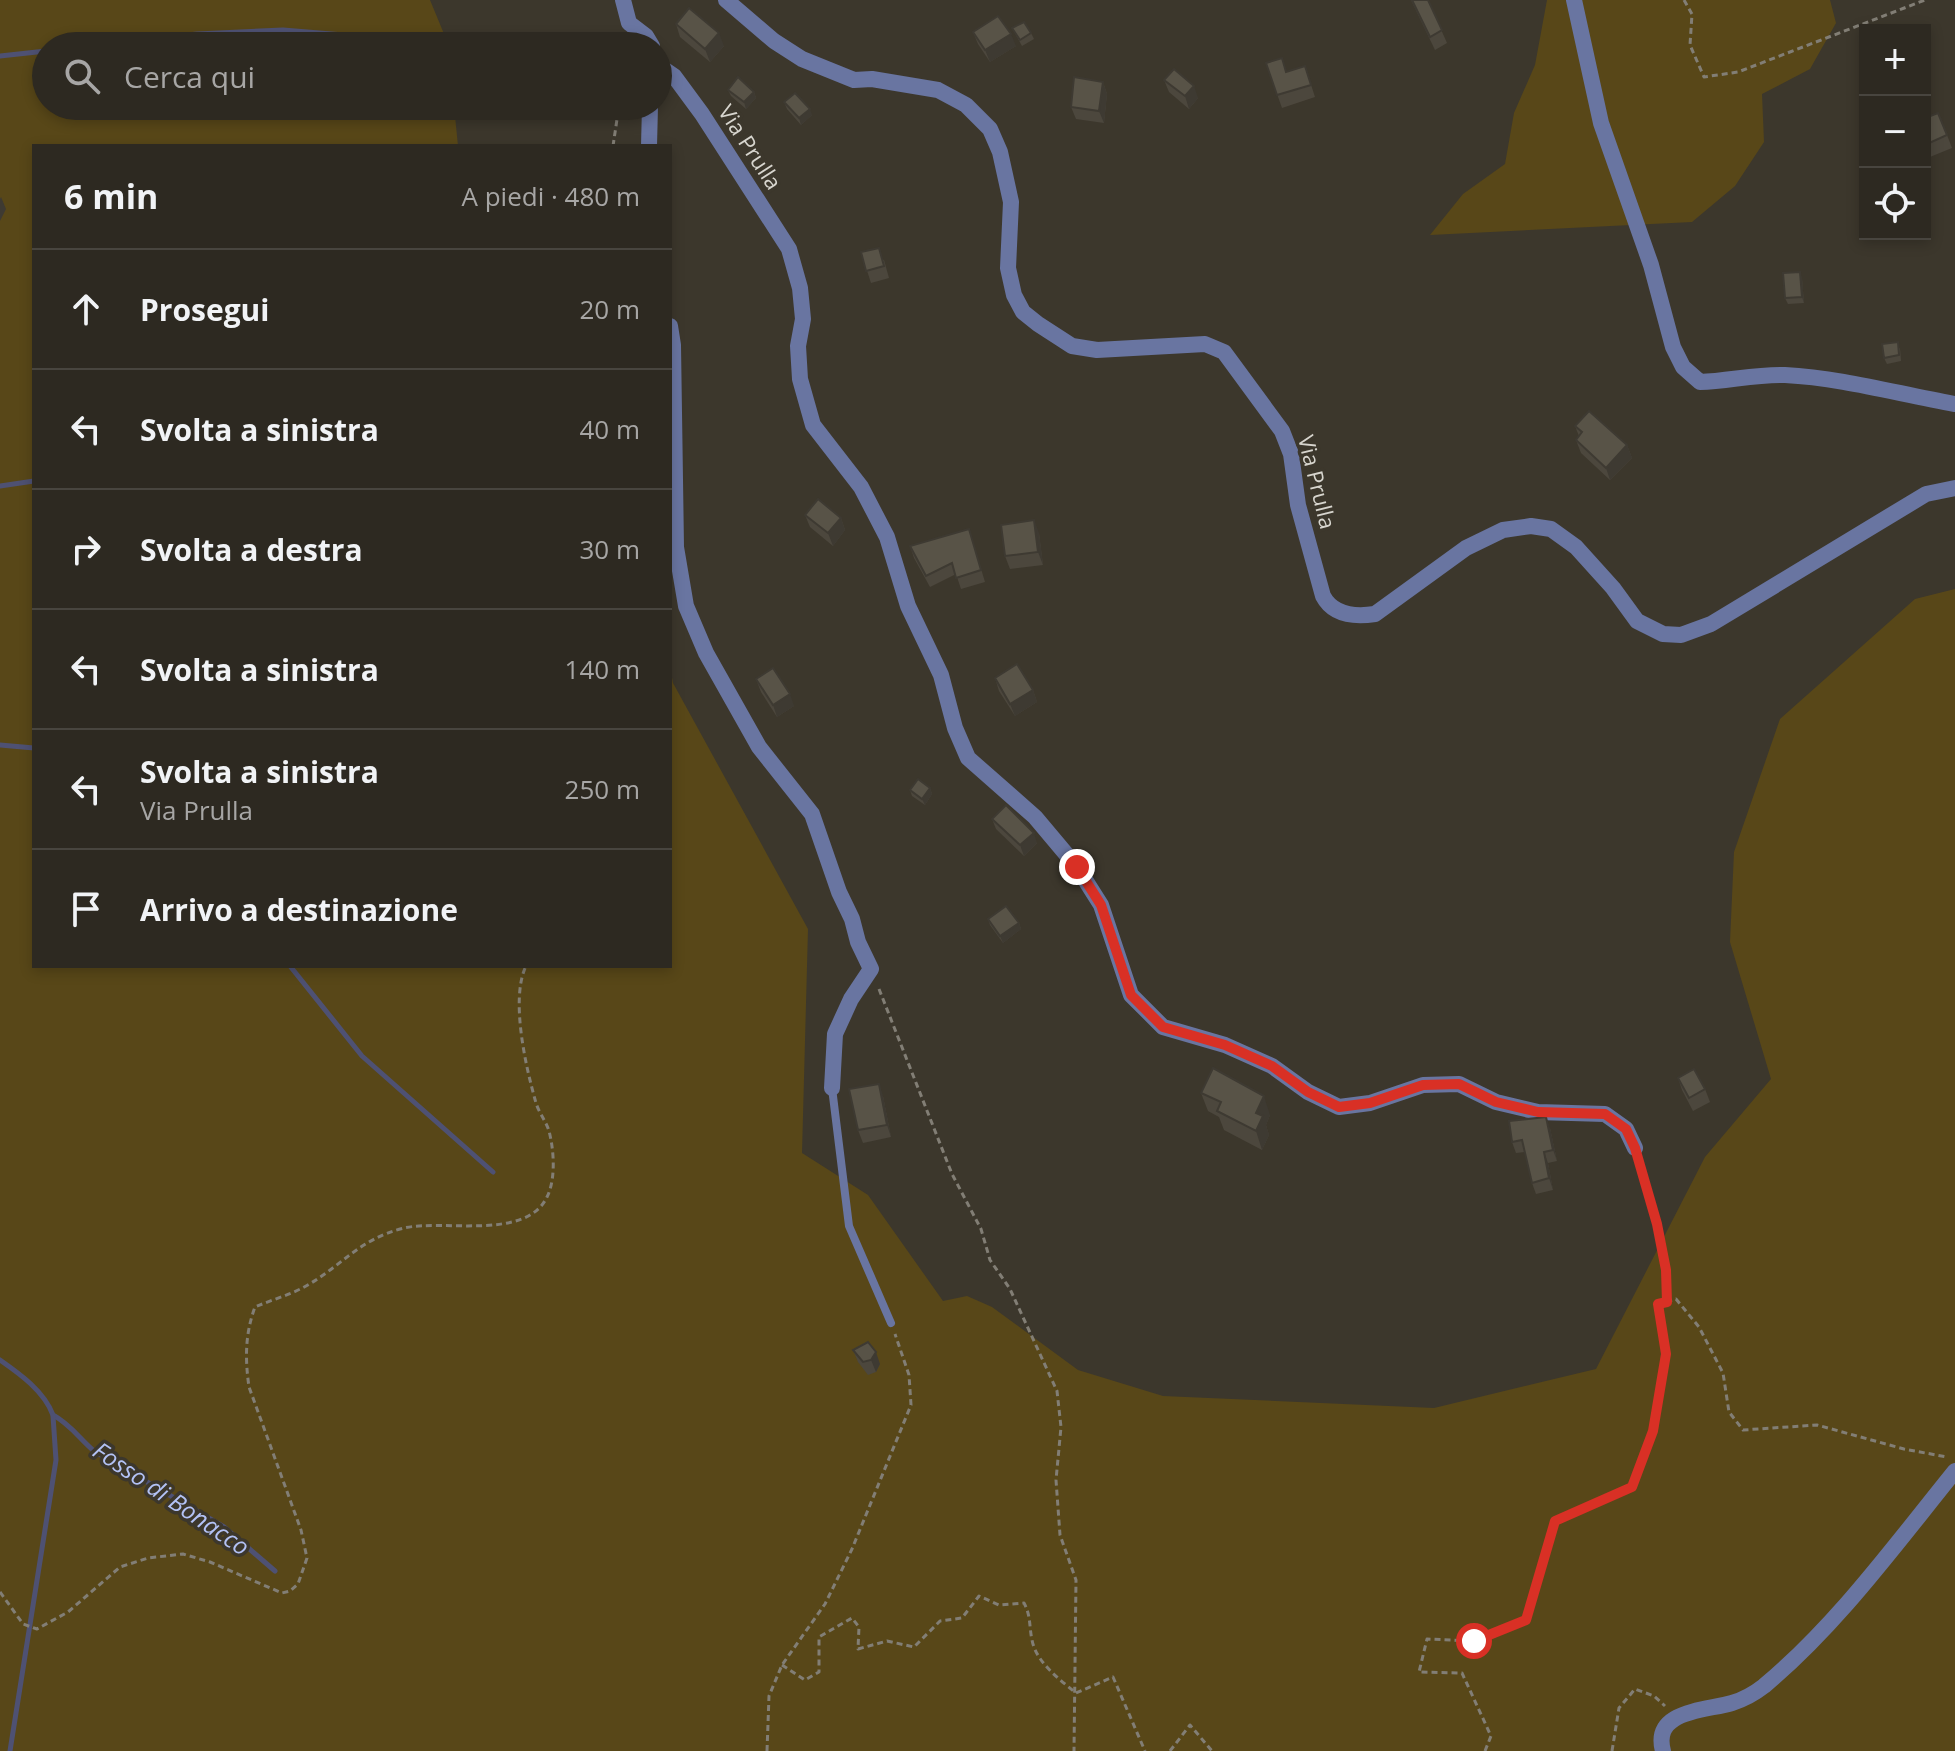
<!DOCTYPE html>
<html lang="it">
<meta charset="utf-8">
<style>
body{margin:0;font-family:"Open Sans",sans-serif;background:#39352e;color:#f1f3f6}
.controls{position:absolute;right:24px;top:24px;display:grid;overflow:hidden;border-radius:0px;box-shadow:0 4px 12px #0003}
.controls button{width:72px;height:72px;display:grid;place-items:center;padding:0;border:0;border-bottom:2px solid #48453f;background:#2d2921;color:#f1f3f6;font:40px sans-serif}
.stop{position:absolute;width:24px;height:24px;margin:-18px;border:6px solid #d93025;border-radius:50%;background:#fff}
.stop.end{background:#d93025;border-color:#fff;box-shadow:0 2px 8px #0008}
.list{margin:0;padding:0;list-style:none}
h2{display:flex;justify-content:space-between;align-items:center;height:104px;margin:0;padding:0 32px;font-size:34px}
h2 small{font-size:26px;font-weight:400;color:#a7a6a5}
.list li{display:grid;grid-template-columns:52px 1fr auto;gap:24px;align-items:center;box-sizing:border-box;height:120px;padding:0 32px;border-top:2px solid #48453f}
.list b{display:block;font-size:30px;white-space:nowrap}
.list p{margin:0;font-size:26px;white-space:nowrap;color:#a7a6a5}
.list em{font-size:26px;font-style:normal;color:#a7a6a5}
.icon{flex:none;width:44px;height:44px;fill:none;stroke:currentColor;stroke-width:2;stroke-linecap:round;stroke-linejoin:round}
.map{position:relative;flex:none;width:1955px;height:1751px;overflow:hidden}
.search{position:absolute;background:#2d2921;box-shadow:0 4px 12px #0003;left:32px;top:32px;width:640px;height:88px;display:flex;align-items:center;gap:20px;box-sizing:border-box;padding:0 28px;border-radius:44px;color:#a7a6a5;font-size:30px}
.panel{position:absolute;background:#2d2921;box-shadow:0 4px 12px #0003;left:32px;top:144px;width:640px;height:824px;border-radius:0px}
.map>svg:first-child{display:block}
.green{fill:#584718}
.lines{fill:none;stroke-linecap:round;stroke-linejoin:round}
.stream{stroke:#4e5173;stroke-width:5}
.path{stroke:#827e75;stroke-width:3;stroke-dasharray:6 4;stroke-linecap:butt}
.service{stroke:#6975a1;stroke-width:8}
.minor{stroke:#6975a1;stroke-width:16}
.wall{fill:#4c473d}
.shaded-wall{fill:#3e3a32}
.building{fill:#585347;stroke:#3e3a32;stroke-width:2}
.route{stroke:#d93025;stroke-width:10}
.labels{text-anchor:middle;stroke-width:7;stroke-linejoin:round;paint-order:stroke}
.street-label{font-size:22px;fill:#d7d5ce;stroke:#3c372c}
.water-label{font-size:24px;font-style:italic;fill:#b3c2f5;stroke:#3c372c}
</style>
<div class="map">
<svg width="1955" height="1751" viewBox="0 0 1955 1751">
<rect width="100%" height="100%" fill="#3c372c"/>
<g class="green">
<polygon points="0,0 430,0 449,46 46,46 46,106 454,106 458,146 34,146 34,966 670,966 670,666 673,683 808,929 802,1153 868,1195 943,1301 967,1296 992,1307 1078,1370 1163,1396 1434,1408 1596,1369 1705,1157 1771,1079 1730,942 1734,852 1780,719 1915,599 1955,589 1955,1751 0,1751"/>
<polygon points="1547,0 1830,0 1836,23 1810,69 1762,94 1764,142 1735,186 1692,222 1430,235 1463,194 1505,164 1514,113 1535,65"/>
</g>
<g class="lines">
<g class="stream">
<polyline points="87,46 197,34 283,30 380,38"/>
<polyline points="0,56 46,51"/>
<polyline points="0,486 34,481"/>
<polyline points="0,745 34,748"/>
<polyline points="290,966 362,1056 493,1172"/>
<path d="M0 1360C20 1374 44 1391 53 1415 70 1424 79 1438 94 1451L224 1527 275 1571"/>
<polyline points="10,1751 56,1460 53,1416"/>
</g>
<g class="path">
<polyline points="1684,0 1692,14 1690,45 1704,77 1738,72 1925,0"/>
<polyline points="613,146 619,106"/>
<polyline points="879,989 952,1174 981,1229 990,1260 1010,1289 1057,1391 1061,1427 1056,1480 1060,1535 1076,1580 1074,1751"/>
<path d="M1640 1165C1652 1211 1666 1254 1667 1302"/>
<path d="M0 1592 23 1624 37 1629 68 1612 120 1567 148 1558 183 1554 210 1562 282 1593 290 1591 298 1584 307 1558 301 1530 249 1387C245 1359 245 1334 255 1307 271 1300 290 1295 306 1286 343 1265 359 1239 404 1228 443 1219 526 1241 547 1197 556 1179 554 1150 549 1131 546 1121 539 1113 536 1103 526 1068 510 999 526 966"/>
<path d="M782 1665 805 1680 819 1672V1637L852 1618 859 1627 858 1649 887 1641 914 1647 940 1621 962 1618 979 1596 999 1605 1024 1603C1031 1616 1029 1626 1032 1640 1036 1662 1059 1679 1076 1693L1113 1677 1145 1751"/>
<polyline points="767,1751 769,1696 782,1665 825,1604 852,1549 911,1405 909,1375 895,1334"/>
<polyline points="1170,1751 1190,1725 1212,1751"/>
<polyline points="1485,1751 1491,1736 1462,1673 1419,1672 1427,1639 1474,1641 1526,1620 1555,1521 1632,1487 1653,1431 1666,1354 1658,1304 1676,1299 1699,1327 1723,1373 1729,1412 1743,1430 1817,1425 1904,1449 1947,1457"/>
<polyline points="1612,1751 1619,1708 1635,1689 1654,1696 1665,1706"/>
</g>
<polyline class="service" points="832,1088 849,1226 891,1323"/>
<g class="minor">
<polyline points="623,0 629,23 646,36 652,46"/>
<path d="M726 0 774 41 802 59 854 80 872 79 938 90 966 105 990 129 1000 152 1011 202 1008 268 1014 295 1023 312 1038 324 1072 346 1097 350 1205 344 1224 352 1282 431 1291 454 1298 505 1323 596C1333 615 1355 617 1375 614L1466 548 1503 530 1531 526 1551 529 1576 547 1613 588 1637 621 1663 634 1681 635 1711 624 1926 494 1955 488"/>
<path d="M1574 0 1601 123 1651 265 1673 347 1683 367 1700 382C1729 381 1756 374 1785 375 1843 378 1898 394 1955 404"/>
<polyline points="658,65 674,76 702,114 789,249 800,288 803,319 798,346 800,379 813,425 861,487 887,537 908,606 941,675 955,728 968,758 1035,817 1077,867 1101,905 1131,995 1163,1027 1225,1045 1272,1066 1308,1092 1339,1107 1370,1103 1423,1085 1459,1084 1496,1102 1538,1112 1605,1114 1626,1129 1635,1148"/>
<polyline points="649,146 650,106"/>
<polyline points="670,326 673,345 676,547 686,606 706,653 759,747 812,814 839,892 852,919 858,942 871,969 851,999 835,1034 832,1088"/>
<path d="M1663 1751C1652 1710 1705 1711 1732 1703 1742 1700 1755 1693 1764 1686 1837 1625 1895 1545 1955 1471"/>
</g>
</g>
<g class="wall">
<polygon points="1411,0 1428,0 1447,43 1435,50"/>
<polygon points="676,24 724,46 710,62 680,37"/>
<polygon points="1012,28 1031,33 1034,39 1022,46"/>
<polygon points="973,32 1016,46 990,62 978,44"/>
<polygon points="1266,63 1287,72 1305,66 1315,97 1282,108"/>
<polygon points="1164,80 1198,98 1189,109 1169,92"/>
<polygon points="1103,82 1107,94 1104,123 1076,119 1071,107"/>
<polygon points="728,90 754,92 756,98 746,109 731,96"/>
<polygon points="784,102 812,115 801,125 787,109"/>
<polygon points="1925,118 1947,135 1952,148 1925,159"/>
<polygon points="861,252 884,260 889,278 871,283"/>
<polygon points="1802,278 1804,303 1788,304 1785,298"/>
<polygon points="1900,348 1901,361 1887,364 1884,358"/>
<polygon points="1575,426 1627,445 1632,458 1610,480 1581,453 1576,440 1579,436"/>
<polygon points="805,515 841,518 845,530 833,546 810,527"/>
<polygon points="969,529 985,582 961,589 956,574 930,587 914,558 910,546"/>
<polygon points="1039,533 1043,565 1010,569 1005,556"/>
<polygon points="995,678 1033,690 1037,702 1015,716 999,691"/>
<polygon points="756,679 794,706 777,717 761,692"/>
<polygon points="930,788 932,794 925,805 912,796 910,790"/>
<polygon points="992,819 1037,843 1024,856 996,829"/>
<polygon points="988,919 1019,923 1021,929 1003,943 990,925"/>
<polygon points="1678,1078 1705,1089 1710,1102 1693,1111 1682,1090"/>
<polygon points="1201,1093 1270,1115 1266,1125 1269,1135 1262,1150 1224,1130 1219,1117 1208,1111"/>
<polygon points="883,1096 891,1137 863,1143 858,1130"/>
<polygon points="1550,1128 1557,1161 1548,1163 1553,1190 1536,1194 1532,1183 1525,1152 1516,1153 1512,1142"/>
<polygon points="853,1350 880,1364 876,1372 868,1375 858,1362"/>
</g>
<g class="shaded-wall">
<polygon points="719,33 724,46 710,62 705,49"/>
<polygon points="1011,34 1016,46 990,62 985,50"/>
<polygon points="1103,82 1107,94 1104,123 1099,111"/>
<polygon points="1194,86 1198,98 1189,109 1185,96"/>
<polygon points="754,92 756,98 746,109 744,102"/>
<polygon points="810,109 812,115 801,125 799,118"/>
<polygon points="1,197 6,209 0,221 0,199"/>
<polygon points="1800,272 1802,278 1804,303 1802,297"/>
<polygon points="1627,445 1632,458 1610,480 1606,468"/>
<polygon points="841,518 845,530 833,546 828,533"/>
<polygon points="1034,520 1039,533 1043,565 1038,552"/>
<polygon points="1033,690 1037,702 1015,716 1010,704"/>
<polygon points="790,694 794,706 777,717 773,705"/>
<polygon points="930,788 932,794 925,805 922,799"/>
<polygon points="1034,833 1037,843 1024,856 1020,845"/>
<polygon points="1019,923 1021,929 1003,943 1000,936"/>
<polygon points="879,1084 883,1096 891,1137 887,1125"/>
<polygon points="1264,1096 1270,1115 1266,1125 1269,1135 1262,1150 1256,1131 1256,1113"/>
<polygon points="1546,1117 1550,1128 1557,1161 1553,1150"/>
<polygon points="1544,1152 1548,1163 1553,1190 1549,1178"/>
<polygon points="876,1352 880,1364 876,1372 871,1360"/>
</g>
<g class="building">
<polygon points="1412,0 1428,0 1442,30 1430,37"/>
<polygon points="689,8 719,33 705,49 676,24"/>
<polygon points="998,16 1011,34 985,50 973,32"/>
<polygon points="1024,22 1031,33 1020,40 1012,28"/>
<polygon points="1282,58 1286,72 1305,66 1311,85 1277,95 1266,63"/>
<polygon points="1174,69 1194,86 1185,96 1164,80"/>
<polygon points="738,77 754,92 744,102 728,90"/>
<polygon points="1074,77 1103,82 1099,111 1071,107"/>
<polygon points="795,93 810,109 799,118 784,102"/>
<polygon points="1938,113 1947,135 1925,145 1925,118"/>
<polygon points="879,248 884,266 866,271 861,252"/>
<polygon points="1800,272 1802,297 1785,298 1783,273"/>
<polygon points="1898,342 1899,355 1884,358 1882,344"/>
<polygon points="1589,411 1627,445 1606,468 1576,440 1582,432 1575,426"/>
<polygon points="818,499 841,518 828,533 805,515"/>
<polygon points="1034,520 1038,552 1005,556 1001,525"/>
<polygon points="969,529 981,570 956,578 952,563 926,576 910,546"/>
<polygon points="1017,664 1033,690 1010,704 995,678"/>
<polygon points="773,668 790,694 773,705 756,679"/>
<polygon points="918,779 930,788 922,799 910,790"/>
<polygon points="1006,805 1034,833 1020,845 992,819"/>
<polygon points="1006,906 1019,923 1000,936 988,919"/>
<polygon points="1213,1068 1264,1096 1256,1113 1263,1116 1256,1131 1217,1111 1221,1102 1201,1093"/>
<polygon points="1694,1069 1705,1089 1689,1098 1678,1078"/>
<polygon points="879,1084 887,1125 858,1130 849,1089"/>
<polygon points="1546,1117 1553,1150 1544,1152 1549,1178 1532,1183 1522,1140 1512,1142 1509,1121"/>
<polygon points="868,1342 876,1352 871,1360 863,1362 853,1350"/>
</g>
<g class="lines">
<polyline class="route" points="1077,867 1101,905 1131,995 1163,1027 1225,1045 1272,1066 1308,1092 1339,1107 1370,1103 1423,1085 1459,1084 1496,1102 1538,1112 1605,1114 1626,1129 1635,1148 1657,1224 1666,1270 1667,1302 1658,1304 1666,1354 1653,1431 1632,1487 1555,1521 1526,1620 1474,1641"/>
</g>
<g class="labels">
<g class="street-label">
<text transform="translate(750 147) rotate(57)" y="8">Via Prulla</text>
<text transform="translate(1317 482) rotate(76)" y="8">Via Prulla</text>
</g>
<g class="water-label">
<text transform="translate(171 1499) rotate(34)" y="8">Fosso di Bonacco</text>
</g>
</g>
</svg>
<div class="controls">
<button>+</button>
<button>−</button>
<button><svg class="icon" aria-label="locate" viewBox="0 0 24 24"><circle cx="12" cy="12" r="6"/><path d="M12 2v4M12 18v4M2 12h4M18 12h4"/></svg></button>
</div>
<div class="stop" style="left:1474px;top:1641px"></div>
<div class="stop end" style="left:1077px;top:867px"></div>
<div class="search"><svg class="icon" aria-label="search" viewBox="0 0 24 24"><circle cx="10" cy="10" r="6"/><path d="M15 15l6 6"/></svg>Cerca qui</div>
<section class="panel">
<h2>6 min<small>A piedi · 480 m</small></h2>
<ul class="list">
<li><svg class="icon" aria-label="ahead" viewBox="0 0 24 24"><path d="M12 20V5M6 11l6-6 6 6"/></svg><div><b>Prosegui</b></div><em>20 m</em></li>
<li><svg class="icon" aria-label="left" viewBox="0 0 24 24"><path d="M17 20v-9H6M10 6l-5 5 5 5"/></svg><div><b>Svolta a sinistra</b></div><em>40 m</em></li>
<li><svg class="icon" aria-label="right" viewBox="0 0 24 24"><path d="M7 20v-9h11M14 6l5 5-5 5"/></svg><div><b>Svolta a destra</b></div><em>30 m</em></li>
<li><svg class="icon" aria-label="left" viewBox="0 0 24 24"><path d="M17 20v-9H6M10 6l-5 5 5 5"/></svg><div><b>Svolta a sinistra</b></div><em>140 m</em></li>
<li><svg class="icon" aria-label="left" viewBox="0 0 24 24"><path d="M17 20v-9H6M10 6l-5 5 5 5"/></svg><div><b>Svolta a sinistra</b><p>Via Prulla</p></div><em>250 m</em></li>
<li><svg class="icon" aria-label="arrive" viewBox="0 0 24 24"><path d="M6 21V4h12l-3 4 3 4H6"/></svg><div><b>Arrivo a destinazione</b></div></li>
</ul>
</section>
</div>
